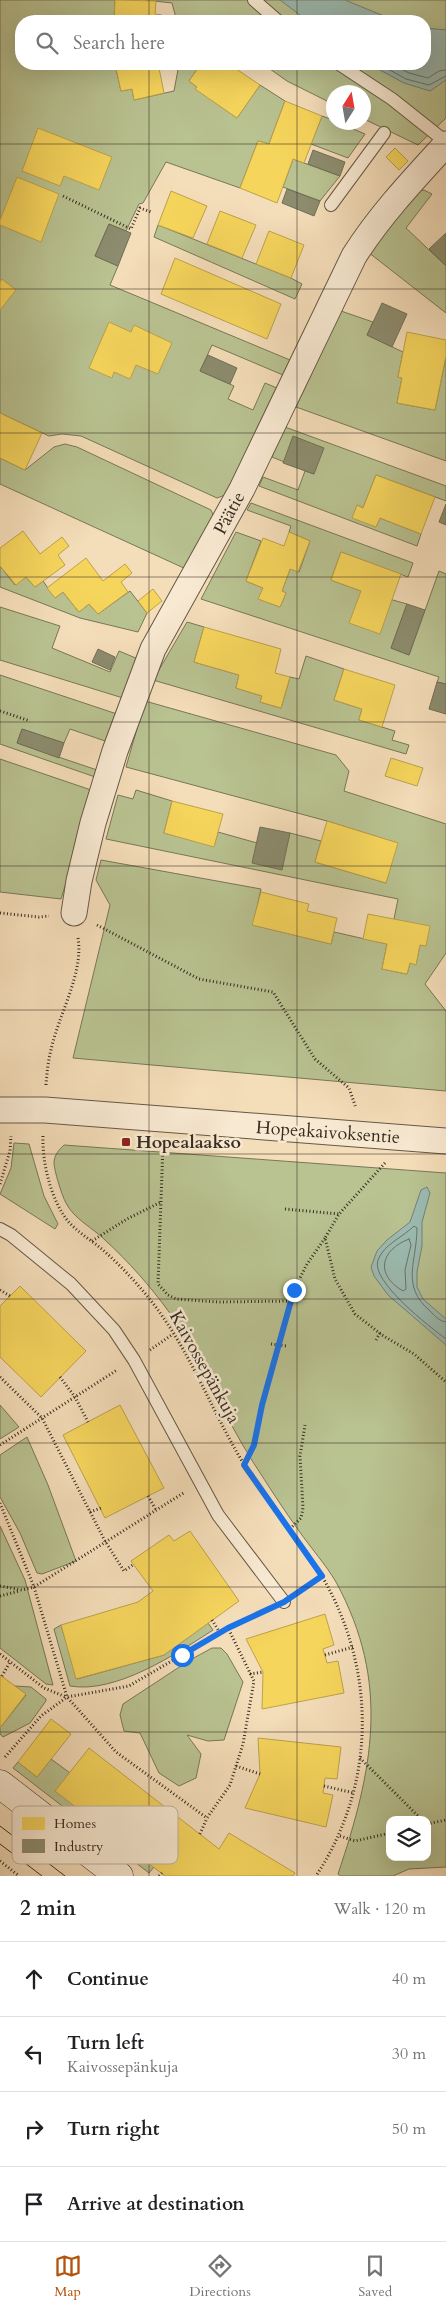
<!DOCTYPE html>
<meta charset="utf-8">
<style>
body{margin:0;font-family:Cardo,serif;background:#f6f6f6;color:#202124}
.controls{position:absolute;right:15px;bottom:15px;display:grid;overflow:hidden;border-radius:10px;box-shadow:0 5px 20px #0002}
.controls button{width:45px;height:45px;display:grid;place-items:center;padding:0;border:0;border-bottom:1px solid #e0e0e0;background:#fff;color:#202124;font:25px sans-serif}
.compass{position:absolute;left:326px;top:85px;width:45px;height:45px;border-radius:50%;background:#fff;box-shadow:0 5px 20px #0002;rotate:11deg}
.stop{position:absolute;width:15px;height:15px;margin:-11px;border:4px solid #1a73e8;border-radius:50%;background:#fff}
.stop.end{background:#1a73e8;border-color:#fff;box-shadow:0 1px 5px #0008}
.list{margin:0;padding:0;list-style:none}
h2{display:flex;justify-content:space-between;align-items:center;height:65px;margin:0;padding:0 20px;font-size:21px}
h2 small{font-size:16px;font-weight:400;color:#757577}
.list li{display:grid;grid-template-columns:32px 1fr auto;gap:15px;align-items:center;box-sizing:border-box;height:75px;padding:0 20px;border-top:1px solid #e0e0e0}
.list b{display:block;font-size:19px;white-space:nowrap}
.list p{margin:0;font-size:16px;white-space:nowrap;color:#757577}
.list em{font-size:16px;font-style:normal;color:#757577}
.icon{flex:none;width:28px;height:28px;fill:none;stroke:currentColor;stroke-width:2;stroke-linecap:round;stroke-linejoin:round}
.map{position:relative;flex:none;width:446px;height:1876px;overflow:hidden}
.search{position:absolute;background:#fff;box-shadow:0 5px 20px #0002;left:15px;right:15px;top:15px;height:55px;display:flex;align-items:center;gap:12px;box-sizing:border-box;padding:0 18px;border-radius:20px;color:#757577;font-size:19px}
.sheet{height:365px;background:#fff}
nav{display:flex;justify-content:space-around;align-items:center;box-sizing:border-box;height:70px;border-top:1px solid #e0e0e0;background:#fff;font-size:14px;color:#757577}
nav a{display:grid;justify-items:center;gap:2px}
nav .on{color:#b45309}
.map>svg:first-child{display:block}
.green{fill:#b9c291;stroke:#787758;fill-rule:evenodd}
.water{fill:#9cbbb2;stroke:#738278}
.homes{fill:#f6d55c;stroke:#bca24a}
.industry{fill:#8c8c6e;stroke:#726f57}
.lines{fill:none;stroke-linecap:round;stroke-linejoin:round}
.shore{stroke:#697469;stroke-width:1}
.lane-casing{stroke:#665846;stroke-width:14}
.street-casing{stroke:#665846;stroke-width:27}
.secondary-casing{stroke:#362c20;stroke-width:29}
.path{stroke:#362c20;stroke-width:3;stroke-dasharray:1 2.5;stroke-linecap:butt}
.lane{stroke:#f8e9d2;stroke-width:12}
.street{stroke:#f8e9d2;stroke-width:25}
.secondary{stroke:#f8e9d2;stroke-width:28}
.tram{stroke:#362c20;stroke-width:1}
.route{stroke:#1a73e8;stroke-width:6}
.grid{fill:none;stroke:#362c20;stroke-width:1;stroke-opacity:0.55}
.poi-dot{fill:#8f2418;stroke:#f8e9d2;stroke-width:2}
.labels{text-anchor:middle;stroke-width:5;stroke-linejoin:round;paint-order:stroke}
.street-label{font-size:18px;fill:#362c20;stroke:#f8e9d2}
.poi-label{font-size:18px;font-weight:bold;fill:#362c20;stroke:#f8e9d2;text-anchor:start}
.key{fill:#f8e9d2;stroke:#beb09d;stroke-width:1}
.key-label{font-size:14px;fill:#362c20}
</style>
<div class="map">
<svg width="446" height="1876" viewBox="0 0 446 1876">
<rect width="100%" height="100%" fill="#f4ddb9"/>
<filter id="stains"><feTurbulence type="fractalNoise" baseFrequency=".004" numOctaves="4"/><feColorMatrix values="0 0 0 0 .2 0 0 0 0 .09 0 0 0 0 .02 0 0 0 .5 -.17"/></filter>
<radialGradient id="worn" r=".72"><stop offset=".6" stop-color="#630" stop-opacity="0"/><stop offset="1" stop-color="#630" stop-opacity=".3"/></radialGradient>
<g class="green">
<polygon points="0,0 115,0 114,21 21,21 21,64 115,64 121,91 132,89 134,100 174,91 179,64 201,64 189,81 197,87 196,89 237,118 260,85 285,101 269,144 258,141 240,188 166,162 143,203 139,204 126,231 109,224 95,256 118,266 110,285 290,360 283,375 212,345 200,371 234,386 228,399 253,410 265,383 277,388 225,495 217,498 81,436 62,434 49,436 0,413"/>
<polygon points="145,0 446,0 446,118 418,145 364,119 364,92 334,92 333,104 287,81 263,64 425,64 425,21 190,21 176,18 172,3"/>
<polygon points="322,116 333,120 334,122 339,123 365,134 348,158 311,144"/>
<polygon points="293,159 340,176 320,201 283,187"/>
<polygon points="424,190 432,194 406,228 446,266 446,313 368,252 415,192"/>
<polygon points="158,225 291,278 302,284 295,299 154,237"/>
<polygon points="341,311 373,322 367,335 403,352 398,377 402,378 397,403 435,410 446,356 446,461 296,407"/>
<polygon points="285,427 446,486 446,501 376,475 363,508 357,505 353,517 376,527 380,518 421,534 417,546 259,486 263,477 298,490 305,471 314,474 272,457"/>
<polygon points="65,444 77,447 211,510 214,517 186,569 0,484 0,458 25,470 54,447"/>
<polygon points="251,503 413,563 408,577 341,552 331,580 361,591 407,604 391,648 409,655 439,571 446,574 446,684 437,682 439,677 201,599 236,532 261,541 246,581 263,588 259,599 280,607 286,593 282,591 290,569 299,572 310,541 289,532 291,526 247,510"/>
<polygon points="0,566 15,585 26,577 35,587 43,581 55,598 63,592 79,612 89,604 98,614 130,591 147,613 138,632 80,618 0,587"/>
<polygon points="0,607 60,626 52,648 110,672 119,651 138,659 123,698 0,660"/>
<polygon points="187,622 204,627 194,662 239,675 236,688 262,696 260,702 281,708 290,677 299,679 306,656 344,669 334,700 362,709 359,720 395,731 392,740 409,745 406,754 153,680"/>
<polygon points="0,675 117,714 108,742 70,729 64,743 22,729 17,743 100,771 98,778 0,744"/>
<polygon points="145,701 336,755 349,771 344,791 446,824 446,953 425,984 446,1011 446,1091 73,1058 110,905 96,880 101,860 261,889 253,925 331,944 334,932 387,944 382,969 407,974 410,963 416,964 420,945 394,919 398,899 106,839 118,795 133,799 136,790 172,801 164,833 214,846 218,832 257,843 290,833 321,841 315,862 386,883 397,843 327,821 126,767"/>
<polygon points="0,759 94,791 61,899 0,892"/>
<polygon points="14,1143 29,1144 44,1196 58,1224 55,1229 0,1194 11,1168"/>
<path d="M64 1145 446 1173V1867L409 1869 393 1876H341L338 1874C373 1770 391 1683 336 1582 326 1565 311 1548 299 1531 283 1509 268 1485 253 1462 222 1413 201 1360 169 1312 151 1287 128 1261 105 1240 93 1228 74 1219 66 1203 62 1196 54 1170 54 1163 54 1155 59 1150 64 1145ZM390 1820H427V1857H390Z"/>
<polygon points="0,1405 19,1427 0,1439"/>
<polygon points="27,1437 48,1485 76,1561 42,1574 37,1573 20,1533 0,1497 0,1455"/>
<polygon points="0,1526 25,1580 53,1685 46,1684 0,1648"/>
<path d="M208 1623 213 1630C176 1654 116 1694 70 1686L54 1629 61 1625 77 1679 164 1655Z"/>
<polygon points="212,1648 221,1648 227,1654 243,1682 224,1740 208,1741 187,1735 201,1754 196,1778 179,1786 159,1773 140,1733 124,1731 120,1715 123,1704 190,1660"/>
<polygon points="15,1686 31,1687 46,1699 46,1701 30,1723 3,1737 0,1734 0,1728 26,1695"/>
<polygon points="51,1759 70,1773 154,1867 149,1873 13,1768 18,1762 37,1777"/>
</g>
<g class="water">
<polygon points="280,0 345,0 396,21 308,21"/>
<polygon points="425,28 446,30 446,80 430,91 404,83 369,64 425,64"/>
<polygon points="427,1187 430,1193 422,1222 422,1246 417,1272 417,1287 423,1299 446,1319 446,1345 388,1295 374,1276 371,1267 377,1251 387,1240 410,1222 421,1190"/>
</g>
<g class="homes">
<polygon points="115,0 156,1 155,14 162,15 161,21 114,21"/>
<polygon points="115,64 164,64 165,67 159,68 164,93 134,100 132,89 121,91"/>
<polygon points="201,64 229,64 260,85 237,118 195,89 197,87 189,81"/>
<polygon points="285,101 322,116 304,163 293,159 277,203 240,188 258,141 269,144"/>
<polygon points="38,128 112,157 99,190 64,176 60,186 22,171"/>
<polygon points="395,148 408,161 399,170 386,157"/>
<polygon points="17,177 59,194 41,242 0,225 0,220"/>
<polygon points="171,191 207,206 193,238 158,225"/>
<polygon points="220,211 256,225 242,258 207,244"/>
<polygon points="269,231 304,245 291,278 256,264"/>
<polygon points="175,258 281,304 267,339 161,294"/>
<polygon points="2,279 16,290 0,310 0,282"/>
<polygon points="109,322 131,332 134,325 172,343 158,374 136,365 130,379 114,372 112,378 89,368"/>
<polygon points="407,332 446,340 446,356 435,410 397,403 402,378 398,377"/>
<polygon points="0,413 42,433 25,470 0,458"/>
<polygon points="376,475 435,497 421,534 380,518 376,527 352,518 357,505 363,508"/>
<polygon points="23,531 40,554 62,537 69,546 58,555 65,565 35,587 26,577 16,585 0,566 0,548"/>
<polygon points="289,532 310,541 298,572 290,569 282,591 286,593 280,607 258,599 263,588 246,581 263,538 284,546"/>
<polygon points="341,552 401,574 380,634 349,623 361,591 331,580"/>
<polygon points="86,558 103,581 125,564 132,573 121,582 128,592 98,614 89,604 79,612 63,592 55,598 47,588"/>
<polygon points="153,589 162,601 147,613 138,601"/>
<polygon points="204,627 281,649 275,673 290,677 281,708 260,702 262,696 236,688 239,675 194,662"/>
<polygon points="344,669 395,685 382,727 359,720 362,709 334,700"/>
<polygon points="391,758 423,768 417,786 385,776"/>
<polygon points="172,801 223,814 214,847 164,833"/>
<polygon points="327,821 398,843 386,883 315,862"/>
<polygon points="261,892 309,904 307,911 337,918 331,944 252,925"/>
<polygon points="368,914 430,926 426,946 420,945 416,965 410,963 407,974 382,969 387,944 363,939"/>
<polygon points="20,1286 86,1351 41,1397 0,1357 0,1306"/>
<polygon points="120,1405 164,1488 105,1518 63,1435"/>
<polygon points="190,1531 239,1601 164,1655 76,1679 61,1625 138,1602 153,1591 131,1561 169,1535 174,1541"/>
<polygon points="325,1614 334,1645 323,1649 327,1663 338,1661 344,1693 262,1709 263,1672 246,1639"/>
<polygon points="0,1675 26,1694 0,1728"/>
<polygon points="51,1719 71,1734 37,1777 18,1762"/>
<polygon points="258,1738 341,1747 337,1779 325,1778 323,1793 333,1795 326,1827 245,1808 260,1774"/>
<polygon points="89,1748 219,1849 229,1833 295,1873 293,1876 165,1876 55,1791"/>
</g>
<g class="industry">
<polygon points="313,150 345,162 340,176 308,164"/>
<polygon points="287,189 320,201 314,216 282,203"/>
<polygon points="109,224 131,233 118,266 95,256"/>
<polygon points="446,233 446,266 429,249"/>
<polygon points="382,303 407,314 392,347 367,335"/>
<polygon points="208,355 237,368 230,384 200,371"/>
<polygon points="293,436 324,448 314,474 283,463"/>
<polygon points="446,504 446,525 439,522"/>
<polygon points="407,604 425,610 409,655 391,648"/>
<polygon points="98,649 115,657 110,670 92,662"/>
<polygon points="437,682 446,684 446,714 429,709"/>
<polygon points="22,729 64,743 59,758 17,743"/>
<polygon points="260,827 290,833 282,870 252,863"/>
</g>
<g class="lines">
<g class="shore">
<polyline points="379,64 406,79 429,85 446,76"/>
<polyline points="392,64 409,73 428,78 439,71 446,70"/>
<path d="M409 1239 411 1245 405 1270 406 1289 403 1291C375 1275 380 1250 409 1239Z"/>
<path d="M446 1322C439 1321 435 1316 430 1311 400 1285 417 1262 417 1228L414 1226C402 1238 384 1244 378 1260 370 1281 430 1327 446 1339"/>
</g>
<defs>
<g id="lane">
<polyline points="254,0 278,21"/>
<polyline points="339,64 392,99 446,142"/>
<polyline points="331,205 384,133"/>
<polyline points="0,1229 11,1235 71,1284 114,1330 134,1360 218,1515 284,1602"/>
</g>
<g id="street">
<path d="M74 913 79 881 93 823 115 751 153 649 242 489 354 256C380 215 413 180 446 144"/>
<polyline points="0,1110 45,1110 446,1141"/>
</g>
<polyline id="secondary" points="0,1784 119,1876"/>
</defs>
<use href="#lane" class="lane-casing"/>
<use href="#street" class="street-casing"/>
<use href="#secondary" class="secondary-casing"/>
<g class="path">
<polyline points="63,196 131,229 140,208 151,212"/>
<polyline points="0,711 30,721"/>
<polyline points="0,913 39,917 49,916"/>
<polyline points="97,925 199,979 273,992 315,1059 349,1088 356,1108"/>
<path d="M46 1085C47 1073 48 1061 51 1050 58 1016 84 973 78 938"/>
<path d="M43 1136C42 1163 51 1199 67 1220 77 1232 91 1240 103 1250 122 1267 140 1286 155 1306 192 1355 213 1414 245 1466 269 1504 300 1539 323 1578 377 1672 376 1785 316 1876"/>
<polyline points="163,1145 158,1284 168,1295 176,1299 218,1302 290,1301"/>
<polyline points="385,1163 339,1214 325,1238 335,1279 355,1314 382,1335 414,1354 446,1382"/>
<polyline points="0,1184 10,1151 11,1136"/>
<polyline points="285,1209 339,1214"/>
<polyline points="92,1241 127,1219 161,1202"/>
<polyline points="0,1290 10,1296"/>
<polyline points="376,1340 380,1333"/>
<polyline points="271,1344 286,1346"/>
<polyline points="150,1350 173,1334"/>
<polyline points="0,1377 42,1418 105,1541 124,1571 134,1564"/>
<polyline points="60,1377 75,1397 88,1422"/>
<polyline points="0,1445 117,1370"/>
<polyline points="245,1465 254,1445 262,1405 294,1290 307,1264 325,1238"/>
<polyline points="148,1496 156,1510"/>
<polyline points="0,1503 34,1587 67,1697 116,1752 207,1818 230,1785 243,1744 254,1681 228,1628"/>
<polyline points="90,1512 101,1508"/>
<polyline points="290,1529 301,1518 303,1508 300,1456 305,1425"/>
<polyline points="0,1586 22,1590 34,1587 185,1492"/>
<polyline points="299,1591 322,1576"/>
<polyline points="0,1596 19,1591"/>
<polyline points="212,1620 220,1633"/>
<polyline points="0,1654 44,1688 66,1697"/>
<polyline points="325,1655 353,1647"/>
<polyline points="250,1674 263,1672"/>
<polyline points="2,1676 10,1662"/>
<polyline points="5,1757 41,1716 67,1697 129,1686 228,1628 266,1610"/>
<polyline points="360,1758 422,1820"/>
<polyline points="236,1766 260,1774"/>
<polyline points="324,1786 354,1793"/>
<polyline points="427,1824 446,1820"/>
<polyline points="200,1834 207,1818"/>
<polyline points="340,1836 355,1841 390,1833"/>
<polyline points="0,1861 19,1876"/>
<polyline points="159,1876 162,1873"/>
</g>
<use href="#lane" class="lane"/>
<use href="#street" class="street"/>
<use href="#secondary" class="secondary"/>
<g class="tram">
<polyline points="0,1826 65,1876"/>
<polyline points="0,1844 42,1876"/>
</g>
</g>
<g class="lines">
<polyline class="route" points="182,1655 228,1628 284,1602 322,1576 244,1465 254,1445 262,1405 294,1290"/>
</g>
<path class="grid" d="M149 0V21M297 0V21M149 64V1876M297 64V1876M0 144H446M0 289H446M0 433H446M0 577H446M0 722H446M0 866H446M0 1010H446M0 1154H446M0 1299H446M0 1443H446M0 1587H446M0 1732H446"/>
<rect class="poi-dot" x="121" y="1137" width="10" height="10" rx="2.5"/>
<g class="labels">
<g class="street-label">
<text transform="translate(229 513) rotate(-62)" y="6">Päätie</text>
<text transform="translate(328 1132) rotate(4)" y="6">Hopeakaivoksentie</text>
<text transform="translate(205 1367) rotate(61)" y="6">Kaivossepänkuja</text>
</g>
<g class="poi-label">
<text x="136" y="1148">Hopealaakso</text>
</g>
</g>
<rect x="12" y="1806" width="166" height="58" rx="8" class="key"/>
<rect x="22" y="1817" width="23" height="13" fill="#f6d55c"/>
<rect x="22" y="1839" width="23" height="14" fill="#8c8c6e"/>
<g class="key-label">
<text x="54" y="1828">Homes</text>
<text x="54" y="1851">Industry</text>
</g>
<rect width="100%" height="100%" filter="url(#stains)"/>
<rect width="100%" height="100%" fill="url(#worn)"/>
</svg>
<div class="controls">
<button><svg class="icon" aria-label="layers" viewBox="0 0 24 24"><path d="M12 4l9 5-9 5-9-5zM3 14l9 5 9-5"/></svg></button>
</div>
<svg class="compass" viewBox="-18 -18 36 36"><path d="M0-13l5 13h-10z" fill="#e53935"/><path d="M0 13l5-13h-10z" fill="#757577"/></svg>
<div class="stop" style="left:182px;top:1655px"></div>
<div class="stop end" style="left:294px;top:1290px"></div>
<div class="search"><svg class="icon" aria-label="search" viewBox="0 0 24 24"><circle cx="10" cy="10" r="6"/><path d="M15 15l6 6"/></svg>Search here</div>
</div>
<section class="sheet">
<h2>2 min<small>Walk · 120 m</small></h2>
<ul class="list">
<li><svg class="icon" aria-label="ahead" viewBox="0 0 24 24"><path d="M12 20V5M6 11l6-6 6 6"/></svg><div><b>Continue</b></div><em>40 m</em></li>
<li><svg class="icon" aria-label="left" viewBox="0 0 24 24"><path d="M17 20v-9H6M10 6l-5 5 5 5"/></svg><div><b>Turn left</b><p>Kaivossepänkuja</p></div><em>30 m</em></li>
<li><svg class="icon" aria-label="right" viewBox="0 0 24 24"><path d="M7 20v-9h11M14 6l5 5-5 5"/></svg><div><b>Turn right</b></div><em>50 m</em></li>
<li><svg class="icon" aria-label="arrive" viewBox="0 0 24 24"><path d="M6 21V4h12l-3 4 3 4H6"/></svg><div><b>Arrive at destination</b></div></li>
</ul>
</section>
<nav>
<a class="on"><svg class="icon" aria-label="map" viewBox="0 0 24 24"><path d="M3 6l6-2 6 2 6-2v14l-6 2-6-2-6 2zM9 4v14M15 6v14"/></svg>Map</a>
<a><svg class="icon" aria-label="directions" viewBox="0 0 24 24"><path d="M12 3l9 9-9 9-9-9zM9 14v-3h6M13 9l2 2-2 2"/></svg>Directions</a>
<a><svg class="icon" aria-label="saved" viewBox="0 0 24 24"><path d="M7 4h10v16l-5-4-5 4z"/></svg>Saved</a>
</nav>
